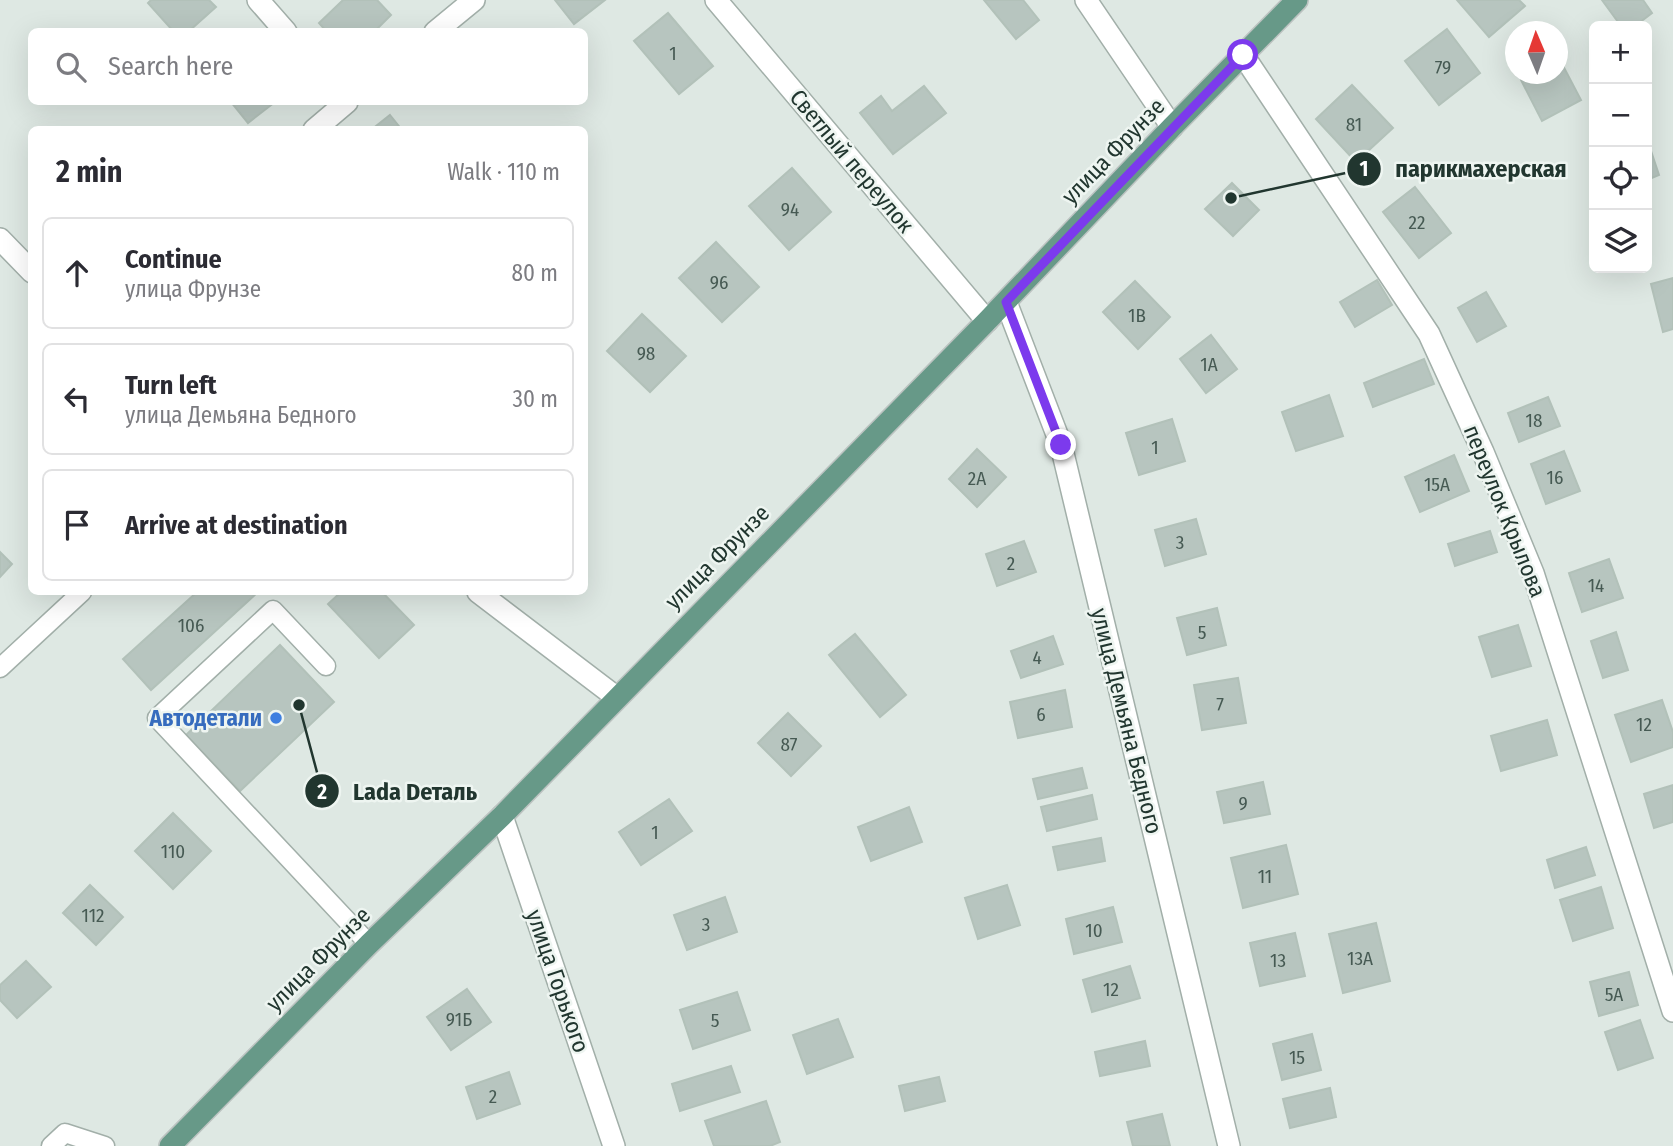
<!DOCTYPE html>
<meta charset="utf-8">
<style>
body{margin:0;font-family:"Fira Sans Condensed",sans-serif;background:#f2f2f3;color:#2b2b33}
.controls{position:absolute;right:21px;top:21px;display:grid;overflow:hidden;border-radius:10px;box-shadow:0 7px 28px #0002}
.controls button{width:63px;height:63px;display:grid;place-items:center;padding:0;border:0;border-bottom:2px solid #e1e1e2;background:#fff;color:#2b2b33;font:35px sans-serif}
.compass{position:absolute;left:1505px;top:21px;width:63px;height:63px;border-radius:50%;background:#fff;box-shadow:0 7px 28px #0002;rotate:358deg}
.stop{position:absolute;width:21px;height:21px;margin:-16px;border:5px solid #7c3aed;border-radius:50%;background:#fff}
.stop.end{background:#7c3aed;border-color:#fff;box-shadow:0 2px 7px #0008}
.list{margin:0;padding:0;list-style:none}
h2{display:flex;justify-content:space-between;align-items:center;height:91px;margin:0;padding:0 28px;font-size:30px}
h2 small{font-size:23px;font-weight:400;color:#7c7c81}
.list li{display:grid;grid-template-columns:46px 1fr auto;gap:21px;align-items:center;box-sizing:border-box;height:112px;margin:0 14px 14px;padding:0 14px;border:2px solid #e1e1e2;border-radius:10px}
.list b{display:block;font-size:26px;white-space:nowrap}
.list p{margin:0;font-size:23px;white-space:nowrap;color:#7c7c81}
.list em{font-size:23px;font-style:normal;color:#7c7c81}
.icon{flex:none;width:38px;height:38px;fill:none;stroke:currentColor;stroke-width:2;stroke-linecap:round;stroke-linejoin:round}
.map{position:relative;flex:none;width:1673px;height:1146px;overflow:hidden}
.search{position:absolute;background:#fff;box-shadow:0 7px 28px #0002;left:28px;top:28px;width:560px;height:77px;display:flex;align-items:center;gap:18px;box-sizing:border-box;padding:0 24px;border-radius:10px;color:#7c7c81;font-size:26px}
.panel{position:absolute;background:#fff;box-shadow:0 7px 28px #0002;left:28px;top:126px;width:560px;height:469px;border-radius:10px}
.map>svg:first-child{display:block}
.building{fill:#b7c5bf;stroke:#b2c1b9;stroke-width:2}
.lines{fill:none;stroke-linecap:round;stroke-linejoin:round}
.service-casing{stroke:#a2afa9;stroke-width:21}
.minor-casing{stroke:#a2afa9;stroke-width:24}
.primary-casing{stroke:#bcc3c1;stroke-width:24}
.service{stroke:#fff;stroke-width:18}
.minor{stroke:#fff;stroke-width:21}
.primary{stroke:#679988;stroke-width:21}
.route{stroke:#7c3aed;stroke-width:9}
.shop-dot{fill:#3f7fe0;stroke:#eef5f1;stroke-width:2.5}
.labels{text-anchor:middle;stroke-width:5;stroke-linejoin:round;paint-order:stroke}
.number-label{font-size:19px;fill:#465a53}
.street-label{font-size:23px;fill:#21362f;stroke:#eef5f1}
.shop-label{font-size:23px;font-weight:bold;fill:#366cbe;stroke:#eef5f1;text-anchor:end}
.leader{fill:none;stroke:#21362f;stroke-width:2.5}
.callout-dot{fill:#21362f;stroke:#eef5f1;stroke-width:2.5}
.mark-label{font-size:21px;text-anchor:middle;font-weight:bold;fill:#fff}
.callout-label{font-size:24px;text-anchor:middle;font-weight:bold;fill:#21362f;stroke:#eef5f1;stroke-width:5;stroke-linejoin:round;paint-order:stroke}
</style>
<div class="map">
<svg width="1673" height="1146" viewBox="0 0 1673 1146">
<rect width="100%" height="100%" fill="#dee8e3"/>
<g class="building">
<polygon points="151,0 209,0 216,7 188,32 174,32 148,3"/>
<polygon points="343,0 377,0 391,15 374,32 327,32 319,23"/>
<polygon points="555,0 605,0 574,24"/>
<polygon points="984,0 1023,0 1039,20 1016,39"/>
<polygon points="1457,0 1519,0 1525,6 1489,37"/>
<polygon points="1602,0 1643,0 1652,13 1635,26 1621,26"/>
<polygon points="668,13 713,66 679,94 634,41"/>
<polygon points="1447,29 1480,73 1439,105 1405,61"/>
<polygon points="1560,60 1581,100 1542,121 1521,80 1534,74 1558,74 1558,61"/>
<polygon points="1352,85 1393,128 1356,162 1316,119"/>
<polygon points="924,86 946,113 893,154 860,113 881,96 892,111"/>
<polygon points="231,102 275,102 248,123"/>
<polygon points="390,115 402,130 371,130"/>
<polygon points="1647,145 1649,145 1659,175 1647,180"/>
<polygon points="792,168 831,212 789,250 749,206"/>
<polygon points="1232,183 1259,210 1233,236 1205,209"/>
<polygon points="1415,187 1451,233 1419,258 1383,212"/>
<polygon points="716,242 759,287 722,322 679,278"/>
<polygon points="1673,278 1673,329 1663,332 1651,284"/>
<polygon points="1377,280 1392,305 1355,327 1340,302"/>
<polygon points="1135,281 1170,317 1138,349 1103,312"/>
<polygon points="1486,292 1506,326 1477,342 1458,308"/>
<polygon points="642,314 686,356 650,392 607,351"/>
<polygon points="1211,335 1237,369 1206,393 1180,359"/>
<polygon points="1424,359 1434,384 1373,407 1364,383"/>
<polygon points="1329,395 1343,436 1296,451 1282,412"/>
<polygon points="1548,397 1560,426 1519,442 1508,413"/>
<polygon points="1172,419 1185,461 1139,475 1126,433"/>
<polygon points="977,449 1006,477 977,507 949,479"/>
<polygon points="1564,451 1580,491 1546,504 1531,464"/>
<polygon points="1454,455 1469,491 1420,512 1405,477"/>
<polygon points="1196,519 1206,554 1165,566 1155,530"/>
<polygon points="1490,531 1497,552 1455,566 1448,544"/>
<polygon points="1024,541 1036,572 997,586 986,554"/>
<polygon points="0,552 12,564 0,577"/>
<polygon points="1609,559 1623,598 1582,612 1569,573"/>
<polygon points="197,592 258,592 151,690 123,659"/>
<polygon points="341,592 382,592 414,625 379,658 328,604"/>
<polygon points="1217,608 1226,645 1187,655 1177,618"/>
<polygon points="1518,625 1531,666 1492,677 1479,637"/>
<polygon points="1616,632 1628,670 1603,678 1591,641"/>
<polygon points="855,634 906,695 880,717 829,655"/>
<polygon points="1053,636 1063,664 1021,678 1011,651"/>
<polygon points="280,645 334,702 240,791 186,735"/>
<polygon points="1238,678 1246,723 1202,730 1194,685"/>
<polygon points="1065,690 1072,727 1018,738 1010,702"/>
<polygon points="1662,700 1673,732 1673,747 1631,762 1615,715"/>
<polygon points="788,713 821,746 791,776 758,743"/>
<polygon points="1547,720 1557,755 1501,771 1491,736"/>
<polygon points="1082,768 1087,788 1038,799 1033,779"/>
<polygon points="1263,782 1270,814 1224,823 1217,792"/>
<polygon points="1673,785 1673,822 1654,828 1644,794"/>
<polygon points="1092,795 1097,819 1047,831 1041,807"/>
<polygon points="669,799 692,831 641,865 619,832"/>
<polygon points="909,807 922,842 871,861 858,827"/>
<polygon points="173,813 211,851 173,889 135,851"/>
<polygon points="1101,838 1105,861 1058,870 1053,847"/>
<polygon points="1286,845 1298,894 1243,908 1231,858"/>
<polygon points="1586,847 1595,875 1555,888 1547,860"/>
<polygon points="90,885 123,917 96,945 63,913"/>
<polygon points="1007,885 1020,925 978,939 965,898"/>
<polygon points="1601,887 1613,928 1573,941 1560,900"/>
<polygon points="725,897 737,932 687,950 674,915"/>
<polygon points="1113,907 1122,942 1074,954 1066,919"/>
<polygon points="1376,923 1390,981 1343,993 1329,934"/>
<polygon points="1295,933 1305,976 1260,986 1250,943"/>
<polygon points="26,961 51,987 17,1018 0,1000 0,985"/>
<polygon points="1130,966 1140,998 1092,1012 1083,980"/>
<polygon points="1629,972 1638,1005 1599,1016 1590,982"/>
<polygon points="467,989 491,1022 451,1050 427,1017"/>
<polygon points="737,992 750,1030 693,1049 680,1010"/>
<polygon points="838,1019 853,1057 807,1074 793,1035"/>
<polygon points="1640,1020 1653,1058 1618,1070 1605,1032"/>
<polygon points="1312,1034 1321,1070 1282,1080 1273,1044"/>
<polygon points="1145,1041 1150,1066 1100,1076 1095,1052"/>
<polygon points="731,1066 740,1092 680,1111 672,1084"/>
<polygon points="509,1072 520,1104 477,1119 466,1087"/>
<polygon points="939,1077 945,1101 905,1111 899,1086"/>
<polygon points="1330,1088 1336,1117 1290,1128 1283,1099"/>
<polygon points="766,1101 780,1142 770,1146 714,1146 705,1121"/>
<polygon points="1162,1114 1170,1146 1133,1146 1127,1122"/>
</g>
<g class="lines">
<defs>
<g id="service">
<polyline points="326,666 273,610 157,718 369,944"/>
<polyline points="0,668 82,592"/>
<polyline points="51,1146 65,1133 105,1146"/>
</g>
<g id="minor">
<polyline points="258,0 286,32"/>
<polyline points="716,0 987,321"/>
<polyline points="1086,0 1172,127"/>
<polyline points="435,32 474,0"/>
<polyline points="1243,55 1429,334 1483,452 1533,573 1673,1011"/>
<polyline points="314,130 347,102"/>
<polyline points="0,239 32,272"/>
<polyline points="1006,302 1061,445 1229,1146"/>
<polyline points="478,592 616,697"/>
<polyline points="502,816 614,1146"/>
</g>
<polyline id="primary" points="170,1146 369,944 502,816 987,321 1172,127 1297,0"/>
</defs>
<use href="#service" class="service-casing"/>
<use href="#minor" class="minor-casing"/>
<use href="#primary" class="primary-casing"/>
<use href="#service" class="service"/>
<use href="#minor" class="minor"/>
<use href="#primary" class="primary"/>
</g>
<g class="lines">
<polyline class="route" points="1061,445 1006,302 1243,55"/>
</g>
<circle class="shop-dot" cx="276" cy="718" r="7"/>
<g class="labels">
<g class="number-label">
<text x="673" y="60">1</text>
<text x="1443" y="74">79</text>
<text x="1354" y="131">81</text>
<text x="790" y="216">94</text>
<text x="1417" y="229">22</text>
<text x="719" y="289">96</text>
<text x="1137" y="322">1В</text>
<text x="646" y="360">98</text>
<text x="1209" y="371">1А</text>
<text x="1534" y="427">18</text>
<text x="1155" y="454">1</text>
<text x="1555" y="484">16</text>
<text x="977" y="485">2А</text>
<text x="1437" y="491">15А</text>
<text x="1180" y="549">3</text>
<text x="1011" y="570">2</text>
<text x="1596" y="592">14</text>
<text x="191" y="632">106</text>
<text x="1202" y="639">5</text>
<text x="1037" y="664">4</text>
<text x="1220" y="711">7</text>
<text x="1041" y="721">6</text>
<text x="1644" y="731">12</text>
<text x="789" y="751">87</text>
<text x="1243" y="810">9</text>
<text x="655" y="839">1</text>
<text x="173" y="858">110</text>
<text x="1265" y="883">11</text>
<text x="93" y="922">112</text>
<text x="706" y="931">3</text>
<text x="1094" y="937">10</text>
<text x="1360" y="965">13А</text>
<text x="1278" y="967">13</text>
<text x="1111" y="996">12</text>
<text x="1614" y="1001">5А</text>
<text x="459" y="1026">91Б</text>
<text x="715" y="1027">5</text>
<text x="1297" y="1064">15</text>
<text x="493" y="1103">2</text>
</g>
<g class="street-label">
<text transform="translate(1113 151) rotate(-46)" y="8">улица Фрунзе</text>
<text transform="translate(852 161) rotate(50)" y="8">Светлый переулок</text>
<text transform="translate(1505 511) rotate(68)" y="8">переулок Крылова</text>
<text transform="translate(717 557) rotate(-45)" y="8">улица Фрунзе</text>
<text transform="translate(1127 721) rotate(76)" y="8">улица Демьяна Бедного</text>
<text transform="translate(318 959) rotate(-45)" y="8">улица Фрунзе</text>
<text transform="translate(558 981) rotate(71)" y="8">улица Горького</text>
</g>
<g class="shop-label">
<text x="262" y="726">Автодетали</text>
</g>
</g>
<path class="leader" d="M1231 198L1364 169M299 705L322 791"/>
<g class="callout-dot">
<circle cx="1231" cy="198" r="7"/>
<circle cx="299" cy="705" r="7"/>
<circle cx="1364" cy="169" r="18"/>
<circle cx="322" cy="791" r="18"/>
</g>
<g class="mark-label">
<text x="1364" y="176">1</text>
<text x="322" y="799">2</text>
</g>
<g class="callout-label">
<text x="1481" y="177">парикмахерская</text>
<text x="415" y="800">Lada Dеталь</text>
</g>
</svg>
<div class="controls">
<button>+</button>
<button>−</button>
<button><svg class="icon" aria-label="locate" viewBox="0 0 24 24"><circle cx="12" cy="12" r="6"/><path d="M12 2v4M12 18v4M2 12h4M18 12h4"/></svg></button>
<button><svg class="icon" aria-label="layers" viewBox="0 0 24 24"><path d="M12 4l9 5-9 5-9-5zM3 14l9 5 9-5"/></svg></button>
</div>
<svg class="compass" viewBox="-18 -18 36 36"><path d="M0-13l5 13h-10z" fill="#e53935"/><path d="M0 13l5-13h-10z" fill="#7c7c81"/></svg>
<div class="stop" style="left:1243px;top:55px"></div>
<div class="stop end" style="left:1061px;top:445px"></div>
<div class="search"><svg class="icon" aria-label="search" viewBox="0 0 24 24"><circle cx="10" cy="10" r="6"/><path d="M15 15l6 6"/></svg>Search here</div>
<section class="panel">
<h2>2 min<small>Walk · 110 m</small></h2>
<ul class="list">
<li><svg class="icon" aria-label="ahead" viewBox="0 0 24 24"><path d="M12 20V5M6 11l6-6 6 6"/></svg><div><b>Continue</b><p>улица Фрунзе</p></div><em>80 m</em></li>
<li><svg class="icon" aria-label="left" viewBox="0 0 24 24"><path d="M17 20v-9H6M10 6l-5 5 5 5"/></svg><div><b>Turn left</b><p>улица Демьяна Бедного</p></div><em>30 m</em></li>
<li><svg class="icon" aria-label="arrive" viewBox="0 0 24 24"><path d="M6 21V4h12l-3 4 3 4H6"/></svg><div><b>Arrive at destination</b></div></li>
</ul>
</section>
</div>
